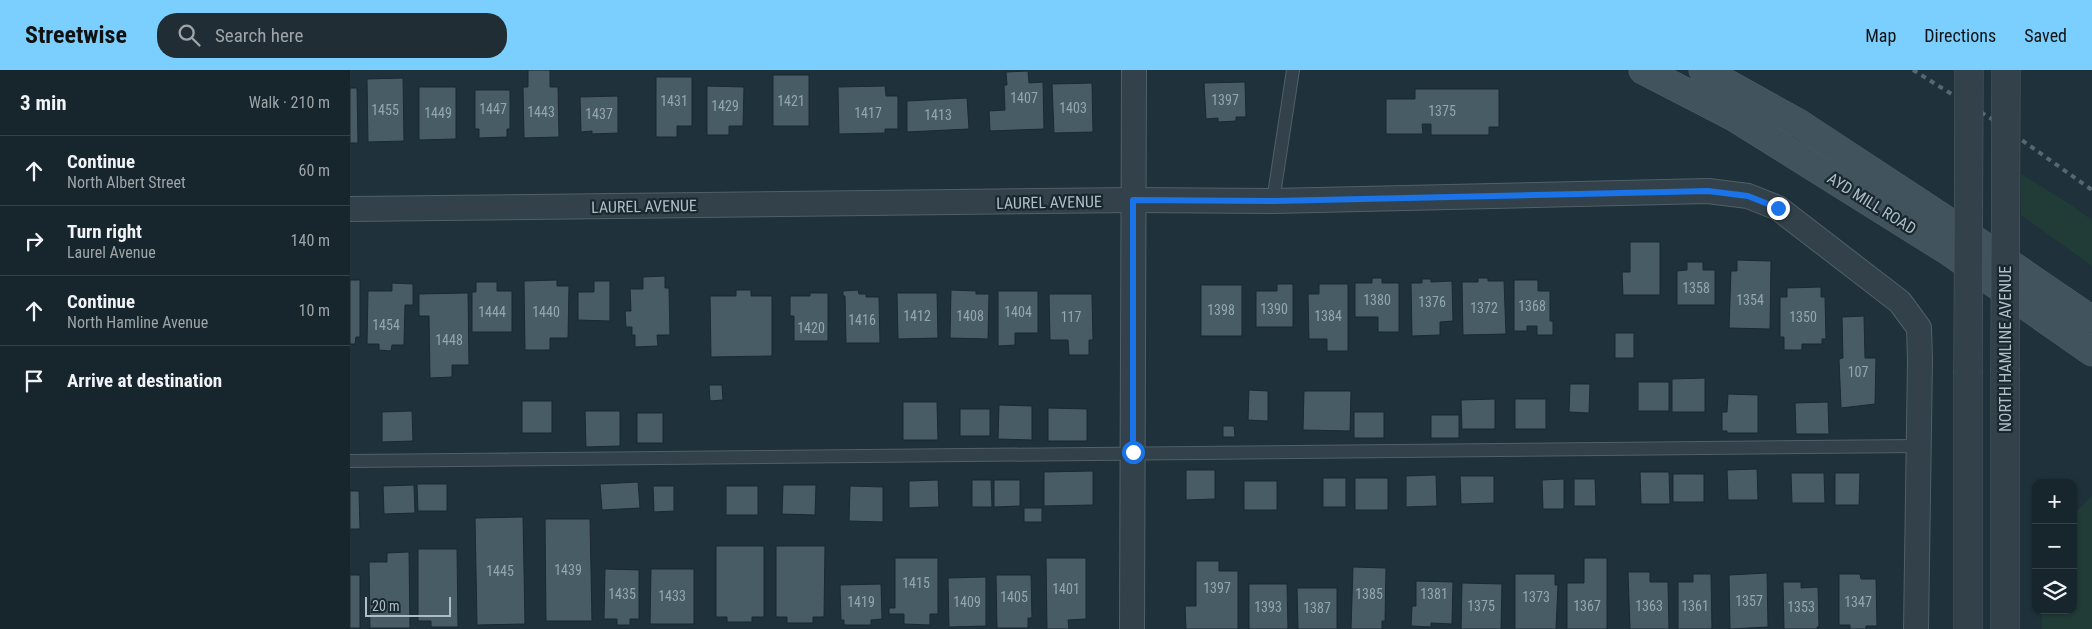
<!DOCTYPE html>
<meta charset="utf-8">
<style>
body{margin:0;font-family:"Roboto Condensed",sans-serif;background:#202d34;color:#f1f3f6}
.controls{position:absolute;right:15px;bottom:15px;display:grid;overflow:hidden;border-radius:10px;box-shadow:0 1px 4px #0004}
.controls button{width:45px;height:45px;display:grid;place-items:center;padding:0;border:0;border-bottom:1px solid #364248;background:#17252c;color:#f1f3f6;font:25px sans-serif}
.scale{position:absolute;left:15px;bottom:12px;width:86px;box-sizing:border-box;padding-left:5px;border:2px solid #aebec7;border-top:0;font-size:14px;line-height:18px;white-space:nowrap;color:#aebec7;-webkit-text-stroke:4px #19272f;paint-order:stroke}
.stop{position:absolute;width:15px;height:15px;margin:-11px;border:4px solid #1a73e8;border-radius:50%;background:#fff}
.stop.end{background:#1a73e8;border-color:#fff;box-shadow:0 1px 5px #0008}
.list{margin:0;padding:0;list-style:none}
h2{display:flex;justify-content:space-between;align-items:center;height:65px;margin:0;padding:0 20px;font-size:21px}
h2 small{font-size:16px;font-weight:400;color:#9ea5a9}
.list li{display:grid;grid-template-columns:32px 1fr auto;gap:15px;align-items:center;box-sizing:border-box;height:70px;padding:0 20px;border-top:1px solid #364248}
.list b{display:block;font-size:19px;white-space:nowrap}
.list p{margin:0;font-size:16px;white-space:nowrap;color:#9ea5a9}
.list em{font-size:16px;font-style:normal;color:#9ea5a9}
.icon{flex:none;width:28px;height:28px;fill:none;stroke:currentColor;stroke-width:2;stroke-linecap:round;stroke-linejoin:round}
.map{position:relative;flex:none;width:1742px;height:559px;overflow:hidden}
header{display:flex;align-items:center;gap:30px;box-sizing:border-box;height:70px;padding:0 25px;background:#7bcffe;color:#111}
header strong{font-size:24px}
nav{display:flex;gap:28px;margin-inline-start:auto;font-size:18px}
.search{width:350px;height:45px;background:#202d34;display:flex;align-items:center;gap:12px;box-sizing:border-box;padding:0 18px;border-radius:20px;color:#9ea5a9;font-size:19px}
main{display:flex}
aside{flex:1;background:#17252c}
.map>svg:first-child{display:block}
.green{fill:#213b37}
.building{fill:#485c66;stroke:#1b2931}
.lines{fill:none;stroke-linecap:round;stroke-linejoin:round}
.service-casing{stroke:#516068;stroke-width:14}
.minor-casing{stroke:#516068;stroke-width:26}
.tertiary-casing{stroke:#516068;stroke-width:29}
.secondary-casing{stroke:#516068;stroke-width:29}
.service{stroke:#33424a;stroke-width:12}
.minor{stroke:#33424a;stroke-width:24}
.tertiary{stroke:#33424a;stroke-width:28}
.secondary{stroke:#41535d;stroke-width:28}
.rail{stroke:#556872;stroke-width:4;stroke-dasharray:5 5;stroke-linecap:butt}
.tertiary-bridge-casing{stroke:#516068;stroke-width:29;stroke-linecap:butt}
.tertiary-bridge{stroke:#33424a;stroke-width:28}
.route{stroke:#1a73e8;stroke-width:6}
.labels{text-anchor:middle;stroke-width:4.5;stroke-linejoin:round;paint-order:stroke}
.number-label{font-size:14px;fill:#94a6af}
.street-label{font-size:16px;fill:#aebec7;stroke:#19272f}
</style>
<header>
<strong>Streetwise</strong>
<div class="search"><svg class="icon" aria-label="search" viewBox="0 0 24 24"><circle cx="10" cy="10" r="6"/><path d="M15 15l6 6"/></svg>Search here</div>
<nav><a>Map</a><a>Directions</a><a>Saved</a></nav>
</header>
<main>
<aside>
<h2>3 min<small>Walk · 210 m</small></h2>
<ul class="list">
<li><svg class="icon" aria-label="ahead" viewBox="0 0 24 24"><path d="M12 20V5M6 11l6-6 6 6"/></svg><div><b>Continue</b><p>North Albert Street</p></div><em>60 m</em></li>
<li><svg class="icon" aria-label="right" viewBox="0 0 24 24"><path d="M7 20v-9h11M14 6l5 5-5 5"/></svg><div><b>Turn right</b><p>Laurel Avenue</p></div><em>140 m</em></li>
<li><svg class="icon" aria-label="ahead" viewBox="0 0 24 24"><path d="M12 20V5M6 11l6-6 6 6"/></svg><div><b>Continue</b><p>North Hamline Avenue</p></div><em>10 m</em></li>
<li><svg class="icon" aria-label="arrive" viewBox="0 0 24 24"><path d="M6 21V4h12l-3 4 3 4H6"/></svg><div><b>Arrive at destination</b></div></li>
</ul>
</aside>
<div class="map">
<svg width="1742" height="559" viewBox="0 0 1742 559">
<rect width="100%" height="100%" fill="#1f313a"/>
<g class="green">
<polygon points="1671,104 1718,133 1742,150 1742,196 1671,145"/>
<polygon points="1742,426 1742,559 1692,559 1692,540 1723,540 1723,445"/>
</g>
<g class="building">
<polygon points="178,0 200,0 200,17 208,17 209,67 174,68 173,17 178,17"/>
<polygon points="678,1 679,13 693,12 694,59 640,61 639,41 655,40 654,15 657,15 656,2"/>
<rect x="423" y="5" width="36" height="51"/>
<polygon points="306,7 342,7 342,56 327,56 327,67 306,67"/>
<polygon points="53,8 54,71 18,72 17,9"/>
<polygon points="895,12 896,47 886,47 886,51 868,52 868,48 856,49 854,13"/>
<polygon points="742,13 743,62 704,63 702,14"/>
<polygon points="357,16 394,17 393,56 379,56 379,65 357,65"/>
<polygon points="535,16 536,26 548,26 548,59 535,59 535,63 489,64 488,17"/>
<polygon points="69,17 106,17 106,69 69,70"/>
<polygon points="0,18 7,18 8,73 0,73"/>
<polygon points="1065,19 1149,19 1149,57 1139,57 1139,65 1081,65 1081,54 1072,54 1073,64 1036,64 1036,29 1065,29"/>
<polygon points="125,20 160,20 160,59 157,59 157,67 129,68 129,59 125,59"/>
<polygon points="268,26 268,63 242,64 242,61 231,62 230,27"/>
<polygon points="617,28 619,59 557,62 557,31"/>
<polygon points="1280,172 1310,172 1310,225 1273,225 1272,202 1280,202"/>
<polygon points="1387,190 1421,191 1420,259 1379,258 1381,201 1387,201"/>
<polygon points="1337,192 1353,192 1353,200 1365,200 1365,235 1327,235 1327,201 1337,200"/>
<polygon points="315,206 315,218 319,218 320,265 307,265 308,276 285,277 285,265 282,265 282,257 276,257 275,241 281,241 280,219 293,219 293,207"/>
<polygon points="1022,208 1032,208 1032,213 1049,213 1049,262 1028,262 1028,247 1005,247 1005,213 1022,213"/>
<polygon points="1128,208 1138,208 1138,211 1154,211 1156,264 1113,265 1112,212 1128,212"/>
<polygon points="1072,209 1081,209 1081,212 1102,211 1103,251 1090,252 1090,265 1062,266 1061,213 1072,213"/>
<polygon points="0,210 10,210 10,267 6,267 5,274 0,274"/>
<polygon points="207,210 207,216 219,216 218,268 200,268 200,280 175,280 174,211"/>
<polygon points="1164,210 1188,210 1188,221 1200,221 1200,251 1203,251 1203,265 1187,265 1187,256 1177,256 1177,261 1164,261"/>
<polygon points="244,211 260,211 260,251 228,250 228,222 244,222"/>
<polygon points="126,212 147,212 147,221 162,221 162,262 122,262 122,222 126,222"/>
<polygon points="42,213 63,214 63,235 55,235 54,275 42,275 41,281 29,280 29,274 17,274 18,221 42,221"/>
<polygon points="927,214 943,214 943,257 906,257 906,221 927,221"/>
<polygon points="969,214 998,214 998,281 977,281 977,269 959,269 958,224 969,224"/>
<rect x="851" y="215" width="41" height="51"/>
<polygon points="1471,217 1471,227 1475,227 1476,269 1472,269 1472,274 1452,274 1452,280 1434,280 1434,267 1430,267 1430,227 1437,227 1437,218"/>
<polygon points="386,220 401,220 401,226 422,226 422,286 361,287 360,226 386,226"/>
<polygon points="508,220 509,224 516,224 516,227 529,227 530,273 496,273 495,226 493,226 493,221"/>
<polygon points="601,220 626,221 626,224 639,224 638,269 600,268"/>
<polygon points="648,221 688,221 688,263 665,263 665,275 648,276"/>
<polygon points="118,223 119,295 102,295 102,307 80,308 79,246 69,246 69,224"/>
<polygon points="460,223 478,223 478,271 444,271 444,246 440,246 440,226 460,226"/>
<polygon points="547,223 587,223 588,268 548,269"/>
<polygon points="699,224 742,224 743,270 739,270 739,285 719,285 718,270 700,270"/>
<polygon points="1514,246 1515,288 1526,288 1525,334 1491,338 1489,289 1493,288 1492,247"/>
<rect x="1265" y="263" width="19" height="25"/>
<polygon points="1355,308 1355,342 1322,342 1322,309"/>
<rect x="1288" y="312" width="31" height="29"/>
<polygon points="1220,314 1240,314 1239,343 1219,342"/>
<polygon points="359,315 372,315 373,330 360,331"/>
<polygon points="899,320 918,321 918,351 898,350"/>
<polygon points="954,321 1001,321 1000,361 953,360"/>
<polygon points="1378,324 1408,325 1408,363 1377,363 1377,361 1372,361 1372,342 1377,342"/>
<polygon points="1145,329 1145,359 1112,359 1111,330"/>
<rect x="1165" y="329" width="31" height="30"/>
<rect x="172" y="331" width="30" height="32"/>
<polygon points="553,332 587,332 588,370 553,370"/>
<polygon points="1478,332 1479,364 1446,364 1445,333"/>
<polygon points="649,335 682,336 682,370 648,369"/>
<polygon points="698,338 737,339 737,371 698,371"/>
<rect x="610" y="339" width="30" height="27"/>
<polygon points="62,341 63,371 32,372 32,342"/>
<polygon points="235,341 270,341 270,376 236,377"/>
<rect x="1004" y="342" width="30" height="26"/>
<rect x="287" y="343" width="26" height="30"/>
<rect x="1081" y="345" width="28" height="23"/>
<polygon points="873,356 884,356 885,367 873,367"/>
<polygon points="1407,399 1408,430 1378,430 1377,400"/>
<polygon points="836,400 865,400 865,429 836,430"/>
<polygon points="743,401 743,435 694,436 694,402"/>
<polygon points="1290,402 1319,402 1320,434 1291,434"/>
<polygon points="1441,403 1474,403 1475,433 1442,433"/>
<polygon points="1485,403 1510,403 1509,435 1485,435"/>
<rect x="1323" y="404" width="31" height="28"/>
<polygon points="1086,405 1087,436 1056,437 1056,406"/>
<polygon points="1110,406 1144,406 1144,433 1111,434"/>
<rect x="973" y="408" width="23" height="29"/>
<rect x="1005" y="408" width="33" height="32"/>
<polygon points="1214,409 1214,439 1193,439 1192,410"/>
<polygon points="1224,409 1245,409 1246,436 1224,436"/>
<polygon points="588,410 589,437 559,438 559,411"/>
<polygon points="622,410 641,410 642,437 622,437"/>
<polygon points="644,410 670,410 670,436 644,437"/>
<rect x="894" y="411" width="33" height="29"/>
<polygon points="288,412 290,438 252,440 250,414"/>
<polygon points="67,414 97,414 97,441 68,441"/>
<polygon points="64,415 65,443 34,444 33,416"/>
<polygon points="433,415 466,415 465,445 432,444"/>
<polygon points="303,416 324,416 324,441 304,442"/>
<rect x="376" y="416" width="32" height="29"/>
<polygon points="500,416 533,417 533,452 499,451"/>
<polygon points="0,421 9,421 10,459 0,459"/>
<rect x="674" y="438" width="18" height="14"/>
<polygon points="173,447 175,554 127,555 125,448"/>
<polygon points="195,449 240,449 242,551 196,551"/>
<polygon points="366,476 414,476 414,547 402,547 402,552 377,552 377,547 366,547"/>
<polygon points="426,476 475,476 474,547 463,547 463,553 437,553 437,547 426,547"/>
<polygon points="68,479 107,479 108,557 81,557 81,551 68,551"/>
<polygon points="59,482 60,558 20,558 19,492 37,492 37,483"/>
<polygon points="545,488 588,488 588,544 580,544 580,555 554,554 554,544 539,544 539,538 545,538"/>
<polygon points="696,488 736,488 736,549 718,550 719,559 697,559"/>
<polygon points="1234,488 1257,488 1257,559 1217,559 1217,513 1234,513"/>
<polygon points="846,491 869,491 869,501 888,501 888,559 836,559 835,536 846,536"/>
<polygon points="1003,497 1036,498 1035,551 1032,551 1032,559 1001,559"/>
<polygon points="255,499 289,500 289,549 280,549 280,555 267,555 267,549 254,549"/>
<polygon points="301,499 344,499 344,554 300,554"/>
<polygon points="1278,502 1300,502 1300,512 1318,512 1319,559 1280,559"/>
<polygon points="1417,503 1418,557 1380,559 1379,505"/>
<polygon points="1165,504 1205,504 1205,515 1208,515 1206,559 1165,559"/>
<polygon points="1343,504 1361,504 1362,559 1328,559 1328,512 1343,512"/>
<polygon points="1489,504 1510,504 1511,509 1526,509 1527,556 1516,556 1516,559 1500,559 1500,555 1489,555"/>
<rect x="0" y="505" width="10" height="53"/>
<polygon points="646,505 681,505 682,548 678,548 678,558 647,558"/>
<polygon points="636,507 636,556 599,557 598,508"/>
<polygon points="1066,511 1103,512 1102,554 1081,553 1081,557 1061,556 1062,536 1066,536"/>
<polygon points="1433,512 1451,512 1451,518 1468,517 1469,557 1467,557 1467,559 1434,559"/>
<polygon points="1112,513 1152,514 1151,559 1111,559"/>
<polygon points="531,514 532,549 521,550 521,555 494,555 494,550 491,550 490,515"/>
<polygon points="899,514 937,514 938,559 899,559"/>
<polygon points="947,518 987,518 987,559 948,559"/>
</g>
<g class="lines">
<defs>
<g id="service">
<polyline points="923,131 943,0"/>
<polyline points="0,391 1568,376"/>
</g>
<g id="minor">
<polyline points="0,139 783,130 923,131 1358,121 1398,126 1428,138 1550,232 1569,258 1570,290 1566,559"/>
<polyline points="782,559 784,0"/>
</g>
<g id="tertiary">
<polyline points="1655,301 1655,559"/>
<polyline points="1618,559 1618,304"/>
</g>
<g id="secondary">
<polyline points="1293,0 1382,46 1598,181 1742,282"/>
<polyline points="1353,0 1450,54 1590,146 1742,250"/>
</g>
</defs>
<use href="#service" class="service-casing"/>
<use href="#minor" class="minor-casing"/>
<use href="#tertiary" class="tertiary-casing"/>
<use href="#secondary" class="secondary-casing"/>
<use href="#service" class="service"/>
<use href="#minor" class="minor"/>
<use href="#tertiary" class="tertiary"/>
<use href="#secondary" class="secondary"/>
<polyline class="rail" points="1563,0 1645,51 1742,120"/>
<defs>
<g id="tertiary-bridge">
<polyline points="1655,301 1656,0"/>
<polyline points="1618,304 1619,0"/>
</g>
</defs>
<use href="#tertiary-bridge" class="tertiary-bridge-casing"/>
<use href="#tertiary-bridge" class="tertiary-bridge"/>
</g>
<g class="lines">
<polyline class="route" points="783,382 783,130 924,131 1358,121 1398,126 1428,138"/>
</g>
<g class="labels">
<g class="number-label">
<text x="674" y="33">1407</text>
<text x="875" y="35">1397</text>
<text x="324" y="36">1431</text>
<text x="441" y="36">1421</text>
<text x="375" y="41">1429</text>
<text x="723" y="43">1403</text>
<text x="143" y="44">1447</text>
<text x="35" y="45">1455</text>
<text x="1092" y="46">1375</text>
<text x="191" y="47">1443</text>
<text x="88" y="48">1449</text>
<text x="518" y="48">1417</text>
<text x="249" y="49">1437</text>
<text x="588" y="50">1413</text>
<text x="1346" y="223">1358</text>
<text x="1027" y="235">1380</text>
<text x="1400" y="235">1354</text>
<text x="1082" y="237">1376</text>
<text x="1182" y="241">1368</text>
<text x="1134" y="243">1372</text>
<text x="924" y="244">1390</text>
<text x="871" y="245">1398</text>
<text x="142" y="247">1444</text>
<text x="196" y="247">1440</text>
<text x="668" y="247">1404</text>
<text x="567" y="251">1412</text>
<text x="620" y="251">1408</text>
<text x="978" y="251">1384</text>
<text x="721" y="252">117</text>
<text x="1453" y="252">1350</text>
<text x="512" y="255">1416</text>
<text x="36" y="260">1454</text>
<text x="461" y="263">1420</text>
<text x="99" y="275">1448</text>
<text x="1508" y="307">107</text>
<text x="218" y="505">1439</text>
<text x="150" y="506">1445</text>
<text x="566" y="518">1415</text>
<text x="867" y="523">1397</text>
<text x="716" y="524">1401</text>
<text x="272" y="529">1435</text>
<text x="1019" y="529">1385</text>
<text x="1084" y="529">1381</text>
<text x="322" y="531">1433</text>
<text x="664" y="532">1405</text>
<text x="1186" y="532">1373</text>
<text x="1399" y="536">1357</text>
<text x="511" y="537">1419</text>
<text x="617" y="537">1409</text>
<text x="1508" y="537">1347</text>
<text x="1131" y="541">1375</text>
<text x="1237" y="541">1367</text>
<text x="1299" y="541">1363</text>
<text x="1345" y="541">1361</text>
<text x="918" y="542">1393</text>
<text x="1451" y="542">1353</text>
<text x="967" y="543">1387</text>
</g>
<g class="street-label">
<text transform="translate(699 132) rotate(-1)" y="6">LAUREL AVENUE</text>
<text transform="translate(1522 133) rotate(32)" y="6">AYD MILL ROAD</text>
<text transform="translate(294 136) rotate(-1)" y="6">LAUREL AVENUE</text>
<text transform="translate(1655 279) rotate(-90)" y="6">NORTH HAMLINE AVENUE</text>
</g>
</g>
</svg>
<div class="controls">
<button>+</button>
<button>−</button>
<button><svg class="icon" aria-label="layers" viewBox="0 0 24 24"><path d="M12 4l9 5-9 5-9-5zM3 14l9 5 9-5"/></svg></button>
</div>
<div class="scale">20 m</div>
<div class="stop" style="left:783px;top:382px"></div>
<div class="stop end" style="left:1428px;top:138px"></div>
</div>
</main>
